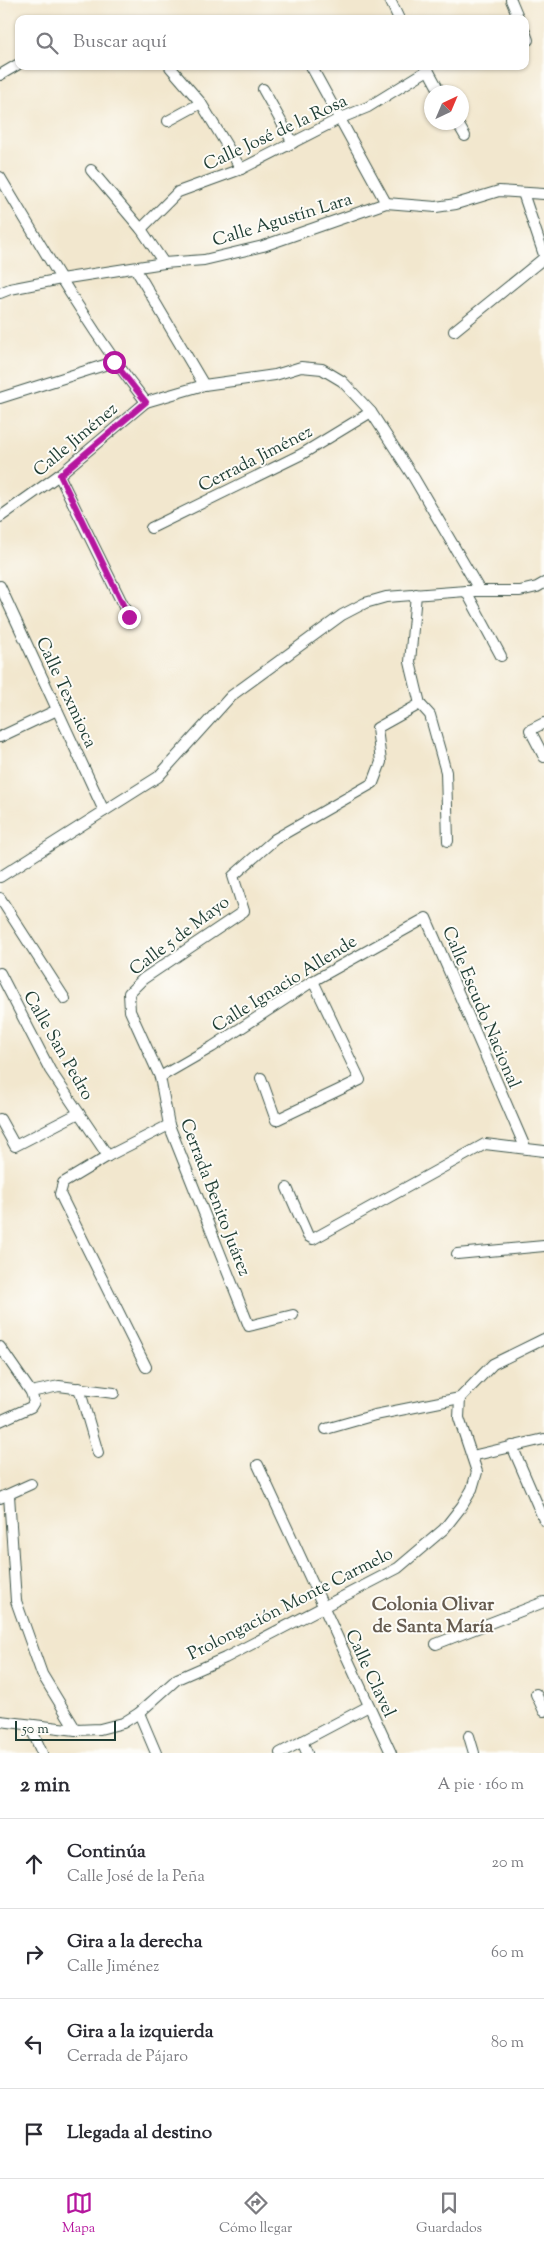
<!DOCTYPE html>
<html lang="es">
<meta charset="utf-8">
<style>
body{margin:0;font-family:"Sorts Mill Goudy",serif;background:#f2f2f3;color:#2b2b33}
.compass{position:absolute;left:424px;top:85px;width:45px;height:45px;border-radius:50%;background:#fff;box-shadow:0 1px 4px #0004;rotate:44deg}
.scale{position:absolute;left:15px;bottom:12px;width:101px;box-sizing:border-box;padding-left:5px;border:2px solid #1f3d34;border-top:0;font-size:14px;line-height:18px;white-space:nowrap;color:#1f3d34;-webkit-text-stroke:4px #fdfcf7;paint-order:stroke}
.stop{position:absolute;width:15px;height:15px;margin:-11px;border:4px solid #b5179e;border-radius:50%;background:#fff}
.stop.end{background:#b5179e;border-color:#fff;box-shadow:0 1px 5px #0008}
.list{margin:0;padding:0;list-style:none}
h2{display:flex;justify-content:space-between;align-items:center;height:65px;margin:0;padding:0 20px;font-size:21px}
h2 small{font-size:16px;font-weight:400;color:#7c7c81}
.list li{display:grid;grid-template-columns:32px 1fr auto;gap:15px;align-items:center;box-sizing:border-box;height:90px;padding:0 20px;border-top:1px solid #e1e1e2}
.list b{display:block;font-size:19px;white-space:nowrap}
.list p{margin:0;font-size:16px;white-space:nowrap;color:#7c7c81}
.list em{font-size:16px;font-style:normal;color:#7c7c81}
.icon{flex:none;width:28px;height:28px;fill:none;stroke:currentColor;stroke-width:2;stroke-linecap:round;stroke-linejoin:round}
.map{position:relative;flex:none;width:544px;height:1753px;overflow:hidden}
.search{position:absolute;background:#fff;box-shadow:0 1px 4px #0004;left:15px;right:15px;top:15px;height:55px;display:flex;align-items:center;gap:12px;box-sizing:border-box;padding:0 18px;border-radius:10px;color:#7c7c81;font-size:19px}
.sheet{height:425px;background:#fff}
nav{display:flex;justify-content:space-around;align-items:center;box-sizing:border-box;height:70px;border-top:1px solid #e1e1e2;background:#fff;font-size:14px;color:#7c7c81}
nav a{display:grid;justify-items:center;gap:2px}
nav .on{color:#b5179e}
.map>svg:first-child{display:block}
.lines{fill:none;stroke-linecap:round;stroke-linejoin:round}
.street-casing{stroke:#3f564b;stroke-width:12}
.street{stroke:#fff;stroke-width:10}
.route{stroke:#b5179e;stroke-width:6}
.labels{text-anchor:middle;stroke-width:4;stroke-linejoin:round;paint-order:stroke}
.street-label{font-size:18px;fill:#1f3d34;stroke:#fdfcf7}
.neighbourhood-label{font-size:19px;font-weight:bold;fill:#665c50;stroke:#fdfcf7}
</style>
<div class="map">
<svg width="544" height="1753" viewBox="0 0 544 1753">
<rect width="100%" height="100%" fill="#fdfcf7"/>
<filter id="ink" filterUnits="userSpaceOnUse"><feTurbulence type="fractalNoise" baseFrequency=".02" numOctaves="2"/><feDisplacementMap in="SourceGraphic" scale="10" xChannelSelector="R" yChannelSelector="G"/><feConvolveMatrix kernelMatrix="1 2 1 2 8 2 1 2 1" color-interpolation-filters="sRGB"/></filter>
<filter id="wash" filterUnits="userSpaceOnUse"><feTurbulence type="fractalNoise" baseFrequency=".0096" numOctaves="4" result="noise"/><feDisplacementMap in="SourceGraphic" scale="20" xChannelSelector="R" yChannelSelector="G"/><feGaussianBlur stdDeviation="1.12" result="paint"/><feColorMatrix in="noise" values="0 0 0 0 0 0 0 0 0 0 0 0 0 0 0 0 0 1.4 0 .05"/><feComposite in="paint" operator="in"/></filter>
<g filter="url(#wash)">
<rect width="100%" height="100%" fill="#f2e7ce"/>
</g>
<g filter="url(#ink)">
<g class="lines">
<defs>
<g id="street">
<polyline points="390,0 399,19"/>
<polyline points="511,0 519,19"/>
<polyline points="525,32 528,40"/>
<polyline points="311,66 386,203"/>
<polyline points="426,66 440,92"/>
<polyline points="170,67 201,103 241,169"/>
<polyline points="0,75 17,65"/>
<polyline points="263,89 293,143"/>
<polyline points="168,121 201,103"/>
<polyline points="457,122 465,136"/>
<polyline points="91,170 141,229 164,263"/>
<path d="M0 177C46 254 90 331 146 402"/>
<polyline points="523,193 544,255"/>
<polyline points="141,229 178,192 241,169 341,118 368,107 428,70"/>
<polyline points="135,268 204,385"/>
<polyline points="0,293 10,289 61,279 164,263 204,260 263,246 386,203 436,207 456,204 499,191 544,194"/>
<polyline points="454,331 544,258"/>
<polyline points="0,398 114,362"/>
<polyline points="59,475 129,617"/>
<polyline points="0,517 59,475 146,402 204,385 275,375 301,367 322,369 342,381 371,412 414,478 480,591"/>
<polyline points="151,528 302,454 371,412"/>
<polyline points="0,586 104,811"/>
<polyline points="466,591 501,656"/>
<polyline points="416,594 410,662 420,704"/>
<polyline points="420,704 430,715 446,772 448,841"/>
<polyline points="544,723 530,730 544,757"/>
<polyline points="0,737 57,710"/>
<polyline points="0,877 158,777 231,696 342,615 365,603 386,597 466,591 520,591 537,587 544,583"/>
<polyline points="0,898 65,999"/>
<polyline points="0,973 50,1070 108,1156"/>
<polyline points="160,1077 212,1047 313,981 426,918 525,1147"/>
<polyline points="261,1078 276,1120 360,1080 313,981"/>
<polyline points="0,1119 15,1146 79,1113"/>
<polyline points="287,1188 308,1236 313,1239 485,1144 544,1151"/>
<polyline points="457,1254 544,1246"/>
<polyline points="293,1315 249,1326 169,1125 160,1077 130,1011 129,993 143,979 244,911 233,876 275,839 373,783 381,762 377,728 420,704"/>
<polyline points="0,1347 31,1392 34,1402 31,1407 0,1421"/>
<polyline points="146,1367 60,1194 63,1183 108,1156 169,1125"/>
<polyline points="79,1388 98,1453"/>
<polyline points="31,1392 59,1386 114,1393"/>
<polyline points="326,1429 375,1415 460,1398"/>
<polyline points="512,1446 544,1520"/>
<polyline points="472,1456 544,1439"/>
<polyline points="258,1465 391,1753"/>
<polyline points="9,1495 16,1601 42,1674 76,1730"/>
<polyline points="0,1498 31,1484"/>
<polyline points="436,1644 544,1602"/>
<polyline points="536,1694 544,1711"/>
<polyline points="139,1713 156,1753"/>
<polyline points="0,1721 76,1730 100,1729 123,1723 139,1713 177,1679 225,1658 398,1568 444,1529 462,1506 472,1489 477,1472 459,1418 460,1398 493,1364 544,1339"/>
<polyline points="30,1726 42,1753"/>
<polyline points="469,1736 474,1753"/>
<polyline points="302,1741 307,1753"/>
<polyline points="280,1753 369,1706"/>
</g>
</defs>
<use href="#street" class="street-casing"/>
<use href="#street" class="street"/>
</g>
</g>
<g class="lines" filter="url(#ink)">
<polyline class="route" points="114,362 146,402 60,475 129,617"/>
</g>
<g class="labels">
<g class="street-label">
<text transform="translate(275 132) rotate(-25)" y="6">Calle José de la Rosa</text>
<text transform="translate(282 219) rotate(-17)" y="6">Calle Agustín Lara</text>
<text transform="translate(75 439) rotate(-40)" y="6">Calle Jiménez</text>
<text transform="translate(255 458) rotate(-27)" y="6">Cerrada Jiménez</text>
<text transform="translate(67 692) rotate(65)" y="6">Calle Texmioca</text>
<text transform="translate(179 935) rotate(-37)" y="6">Calle 5 de Mayo</text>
<text transform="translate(284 983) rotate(-32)" y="6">Calle Ignacio Allende</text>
<text transform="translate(482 1007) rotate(67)" y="6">Calle Escudo Nacional</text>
<text transform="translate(59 1045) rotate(60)" y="6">Calle San Pedro</text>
<text transform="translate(216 1197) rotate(69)" y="6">Cerrada Benito Juárez</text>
<text transform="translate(290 1603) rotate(-27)" y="6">Prolongación Monte Carmelo</text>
<text transform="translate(371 1673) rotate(65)" y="6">Calle Clavel</text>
</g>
<g class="neighbourhood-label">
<text x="433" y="1610">Colonia Olivar<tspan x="433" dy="22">de Santa María</tspan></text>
</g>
</g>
</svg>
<svg class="compass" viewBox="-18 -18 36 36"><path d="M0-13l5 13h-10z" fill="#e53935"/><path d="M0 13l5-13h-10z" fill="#7c7c81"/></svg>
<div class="scale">50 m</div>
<div class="stop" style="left:114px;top:362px"></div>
<div class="stop end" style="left:129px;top:617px"></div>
<div class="search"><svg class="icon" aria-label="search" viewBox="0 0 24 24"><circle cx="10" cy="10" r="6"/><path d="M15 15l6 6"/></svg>Buscar aquí</div>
</div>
<section class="sheet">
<h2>2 min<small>A pie · 160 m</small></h2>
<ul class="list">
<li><svg class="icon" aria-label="ahead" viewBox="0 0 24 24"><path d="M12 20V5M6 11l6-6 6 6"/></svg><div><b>Continúa</b><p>Calle José de la Peña</p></div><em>20 m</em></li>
<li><svg class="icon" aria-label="right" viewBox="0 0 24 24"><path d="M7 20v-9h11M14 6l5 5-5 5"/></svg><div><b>Gira a la derecha</b><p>Calle Jiménez</p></div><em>60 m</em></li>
<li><svg class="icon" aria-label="left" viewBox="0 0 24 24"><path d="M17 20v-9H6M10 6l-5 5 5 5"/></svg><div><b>Gira a la izquierda</b><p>Cerrada de Pájaro</p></div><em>80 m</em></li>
<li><svg class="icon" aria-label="arrive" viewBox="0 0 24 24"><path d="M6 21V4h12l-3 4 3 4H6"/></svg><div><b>Llegada al destino</b></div></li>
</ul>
</section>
<nav>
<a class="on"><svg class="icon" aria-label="map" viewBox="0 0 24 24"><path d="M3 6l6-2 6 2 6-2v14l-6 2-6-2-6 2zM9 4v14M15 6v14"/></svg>Mapa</a>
<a><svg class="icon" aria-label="directions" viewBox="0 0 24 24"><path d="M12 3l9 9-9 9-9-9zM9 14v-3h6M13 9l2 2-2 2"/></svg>Cómo llegar</a>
<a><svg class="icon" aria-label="saved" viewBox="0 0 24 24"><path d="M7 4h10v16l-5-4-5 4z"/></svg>Guardados</a>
</nav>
